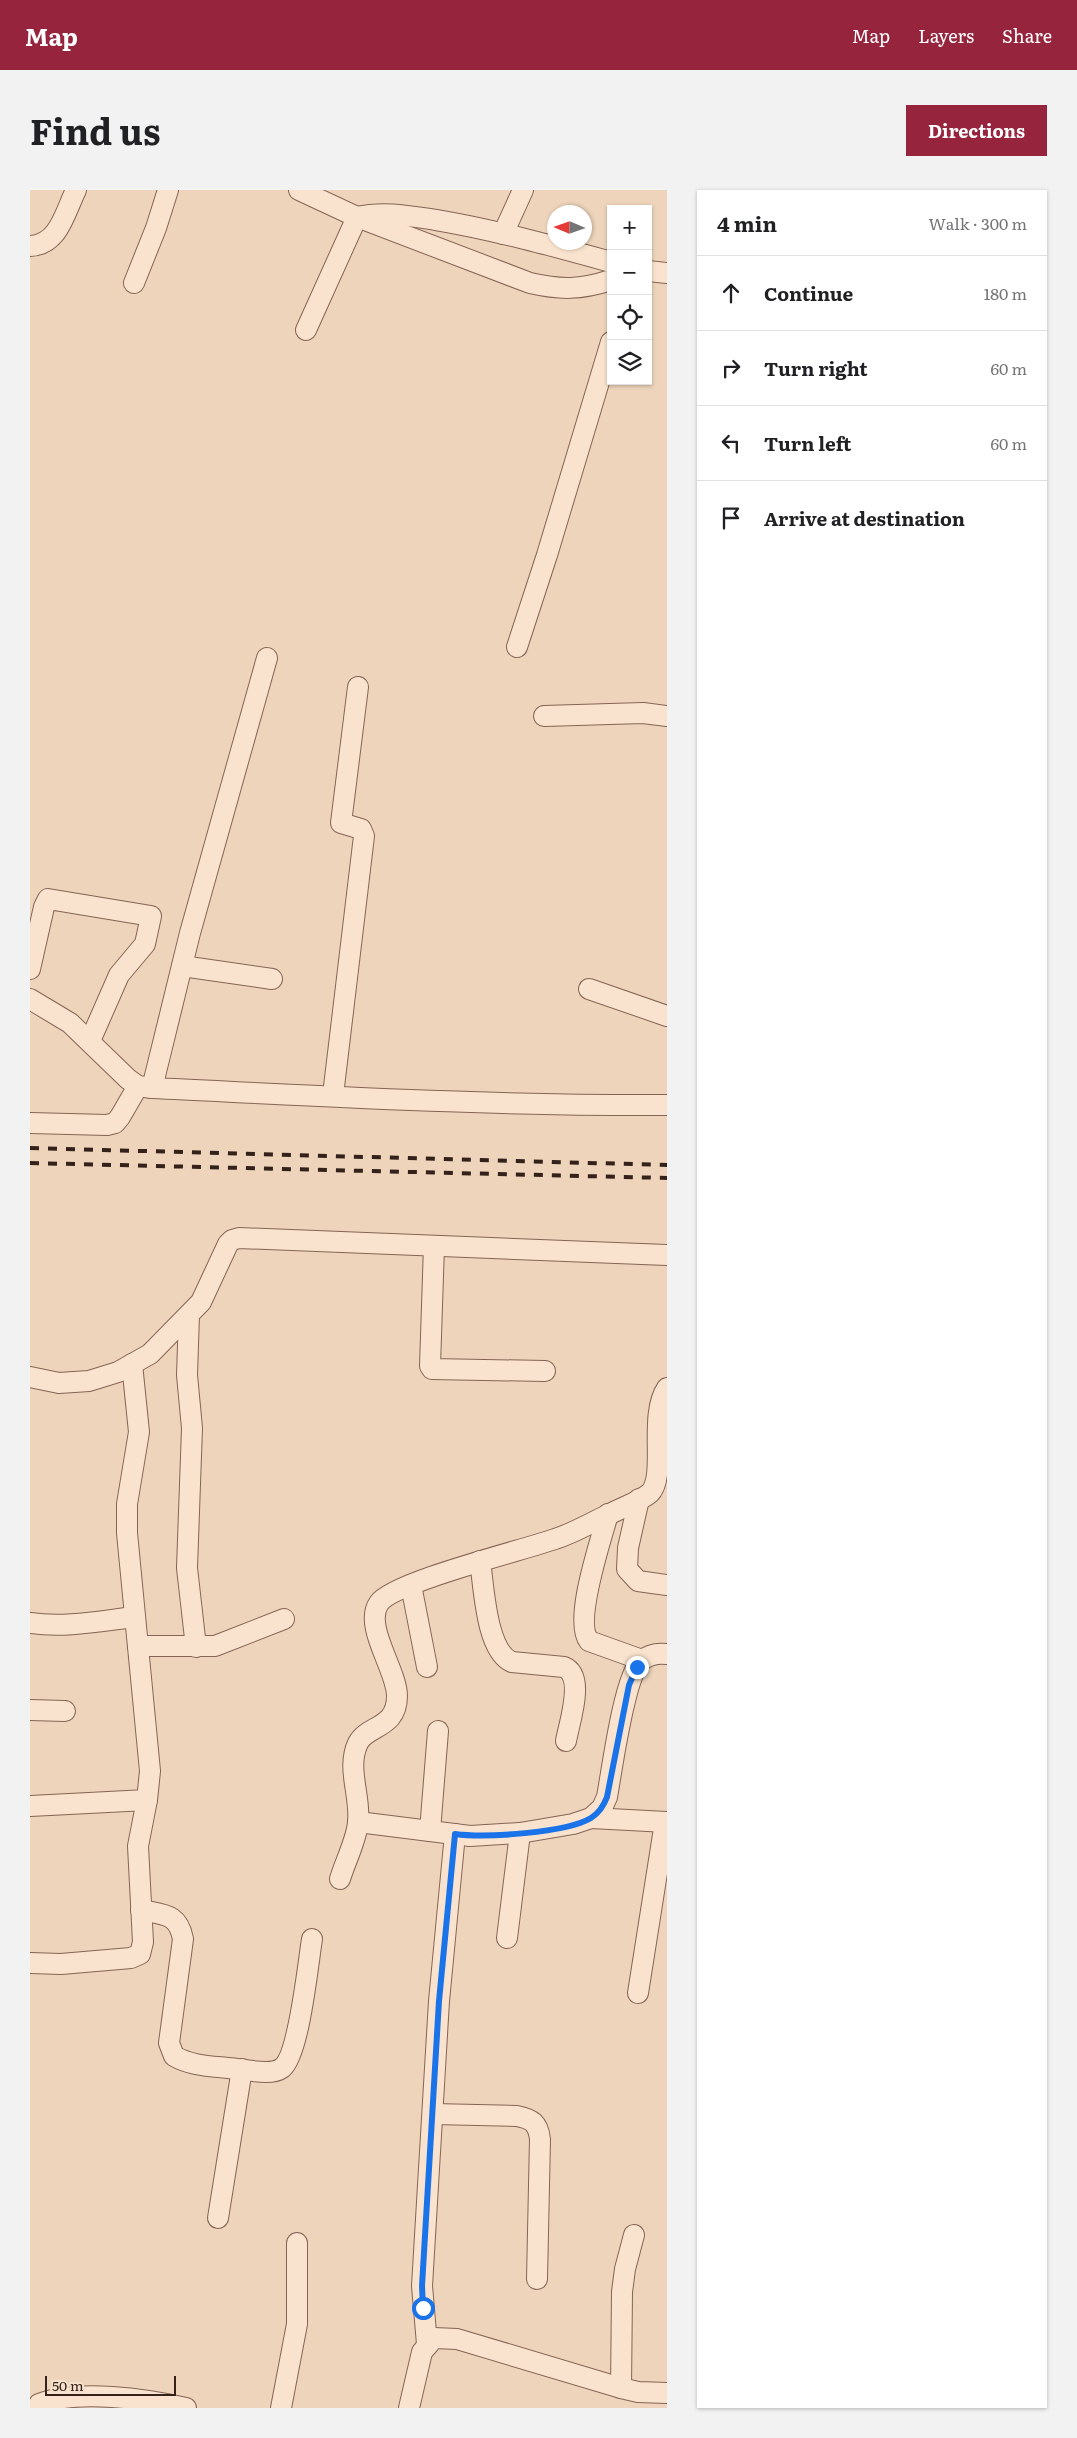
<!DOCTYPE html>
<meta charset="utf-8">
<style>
body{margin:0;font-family:Literata,serif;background:#f2f2f2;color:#202124}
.controls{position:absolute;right:15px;top:15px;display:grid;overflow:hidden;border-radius:0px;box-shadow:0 1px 4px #0004}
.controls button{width:45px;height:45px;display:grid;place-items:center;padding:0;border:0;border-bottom:1px solid #e0e0e0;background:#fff;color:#202124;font:25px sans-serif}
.compass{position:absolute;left:517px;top:15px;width:45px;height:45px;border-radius:50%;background:#fff;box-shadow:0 1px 4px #0004;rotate:272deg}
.scale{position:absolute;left:15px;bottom:12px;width:131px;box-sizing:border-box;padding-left:5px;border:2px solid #34211a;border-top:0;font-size:14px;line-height:18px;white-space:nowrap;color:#34211a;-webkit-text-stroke:4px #f6e0cb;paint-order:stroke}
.stop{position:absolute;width:15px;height:15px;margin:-11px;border:4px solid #1a73e8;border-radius:50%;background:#fff}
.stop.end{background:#1a73e8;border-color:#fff;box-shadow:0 1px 5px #0008}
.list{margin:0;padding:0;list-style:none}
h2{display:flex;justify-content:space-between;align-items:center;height:65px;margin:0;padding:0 20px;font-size:21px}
h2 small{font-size:16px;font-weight:400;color:#757577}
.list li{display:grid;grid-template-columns:32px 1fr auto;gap:15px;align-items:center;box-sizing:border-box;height:75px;padding:0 20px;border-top:1px solid #e0e0e0}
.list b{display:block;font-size:19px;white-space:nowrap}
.list em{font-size:16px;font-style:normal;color:#757577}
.icon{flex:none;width:28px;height:28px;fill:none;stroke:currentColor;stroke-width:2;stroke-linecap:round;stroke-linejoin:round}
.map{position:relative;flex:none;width:637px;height:2218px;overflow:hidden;border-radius:0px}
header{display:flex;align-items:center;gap:30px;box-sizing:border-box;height:70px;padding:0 25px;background:#96243d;color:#fff}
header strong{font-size:24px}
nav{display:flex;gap:28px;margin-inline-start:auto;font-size:18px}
.intro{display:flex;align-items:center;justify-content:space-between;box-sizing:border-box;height:120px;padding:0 30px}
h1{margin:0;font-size:35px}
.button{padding:12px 22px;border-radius:0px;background:#96243d;color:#fff;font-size:18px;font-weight:700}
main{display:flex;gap:30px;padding:0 30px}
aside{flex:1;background:#fff;border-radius:0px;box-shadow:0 1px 4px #0004}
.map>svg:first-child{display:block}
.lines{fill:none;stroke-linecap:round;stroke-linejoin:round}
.minor-casing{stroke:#866455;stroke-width:22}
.minor{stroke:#f9e3ce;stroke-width:20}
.rail{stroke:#34211a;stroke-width:4;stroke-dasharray:9 9;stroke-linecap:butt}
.route{stroke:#1a73e8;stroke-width:6}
</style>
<header>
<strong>Map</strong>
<nav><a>Map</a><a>Layers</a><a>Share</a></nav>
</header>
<div class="intro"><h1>Find us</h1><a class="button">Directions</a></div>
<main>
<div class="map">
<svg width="637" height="2218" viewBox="0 0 637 2218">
<rect width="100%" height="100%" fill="#eed4bb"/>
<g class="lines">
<defs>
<g id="minor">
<path d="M269 0 327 27 500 93C531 100 550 100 581 90"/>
<polyline points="473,44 493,0"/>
<path d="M0 56C29 55 35 22 46 0"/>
<polyline points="618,81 637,83"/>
<polyline points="104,93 126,38 138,0"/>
<path d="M276 140 327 27C354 21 379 26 406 30 465 40 523 56 581 72"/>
<polyline points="487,457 517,365 581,152"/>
<polyline points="514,526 613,523 637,526"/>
<polyline points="152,776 242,789"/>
<polyline points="0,779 14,717 18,709 121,726 115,754 89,785 60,851"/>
<polyline points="559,799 637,826"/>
<path d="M0 809 40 833 98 889 108 896 122 898C293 906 465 916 637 915"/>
<polyline points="122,898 160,743 237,468"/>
<polyline points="303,905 334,646 331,639 311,633 328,497"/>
<polyline points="0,933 77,935 85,933 90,927 108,896"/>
<polyline points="404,1056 400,1176 402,1179 515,1181"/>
<polyline points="159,1125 157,1185 162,1238 157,1378 166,1457"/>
<polyline points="0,1187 29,1193 59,1191 88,1182 120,1164 171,1112 198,1054 202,1050 209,1048 637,1065"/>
<polyline points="609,1309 598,1358 597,1379 608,1391 637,1395"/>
<path d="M578 1324C571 1350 543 1431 559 1451L612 1470"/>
<path d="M450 1371C454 1397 456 1461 482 1472L534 1477C556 1486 539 1533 536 1551"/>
<polyline points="381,1395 397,1477"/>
<path d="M0 1433C35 1438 70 1431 105 1427"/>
<polyline points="108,1456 185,1456 254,1429"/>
<polyline points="0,1520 35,1521"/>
<polyline points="0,1616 117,1610"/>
<polyline points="561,1628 637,1632"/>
<path d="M328 1632 440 1646 490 1643 543 1634 561 1628 572 1618 577 1607C582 1580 594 1487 611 1471 618 1465 628 1463 637 1464"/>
<polyline points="400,1641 408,1541"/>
<path d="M310 1689C315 1672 327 1649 328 1632 331 1606 316 1578 328 1553 337 1535 367 1539 367 1506 367 1480 333 1436 349 1413 363 1392 494 1360 525 1349 544 1343 562 1332 580 1324 593 1317 609 1312 620 1303 637 1285 618 1226 637 1198"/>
<path d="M111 1720C134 1725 148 1723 153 1749L139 1853 144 1866C163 1877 184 1876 207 1879 219 1880 241 1886 252 1878 269 1865 278 1774 282 1749"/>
<polyline points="477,1748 490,1643"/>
<polyline points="0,1773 31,1774 101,1768 110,1764 113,1752 108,1656 117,1610 120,1581 97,1343 97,1314 109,1242 102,1174"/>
<polyline points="608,1803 635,1632"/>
<path d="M403 1924 487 1926C502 1929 508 1933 510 1949L507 2089"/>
<polyline points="188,2028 212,1879"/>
<polyline points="397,2154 392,2096 409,1811 425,1644"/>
<polyline points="591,2198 592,2102 595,2079 604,2045"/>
<path d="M10 2218 9 2214C48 2199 116 2209 156 2218"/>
<polyline points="251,2218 267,2134 267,2053"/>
<polyline points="379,2218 392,2162 404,2148 427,2149 591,2198 608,2202 637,2203"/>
</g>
</defs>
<use href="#minor" class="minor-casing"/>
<use href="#minor" class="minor"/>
<g class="rail">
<polyline points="0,958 637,975"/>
<polyline points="0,973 637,988"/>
</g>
</g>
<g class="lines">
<path class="route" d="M393 2118 392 2096 409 1811 425 1644C455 1648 536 1643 561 1628 569 1623 574 1615 577 1607L599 1495 607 1477"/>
</g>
</svg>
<div class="controls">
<button>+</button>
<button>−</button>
<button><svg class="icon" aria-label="locate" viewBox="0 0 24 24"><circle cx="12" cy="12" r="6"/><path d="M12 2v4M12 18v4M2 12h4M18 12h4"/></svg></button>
<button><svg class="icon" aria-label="layers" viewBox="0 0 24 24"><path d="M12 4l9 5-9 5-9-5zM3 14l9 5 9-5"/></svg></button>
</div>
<svg class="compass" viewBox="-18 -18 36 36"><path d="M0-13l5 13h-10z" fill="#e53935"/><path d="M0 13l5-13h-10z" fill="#757577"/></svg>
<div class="scale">50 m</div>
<div class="stop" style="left:393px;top:2118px"></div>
<div class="stop end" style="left:607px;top:1477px"></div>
</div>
<aside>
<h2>4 min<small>Walk · 300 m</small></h2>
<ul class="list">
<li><svg class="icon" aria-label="ahead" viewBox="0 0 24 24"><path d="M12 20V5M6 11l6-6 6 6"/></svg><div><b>Continue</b></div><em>180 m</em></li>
<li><svg class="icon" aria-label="right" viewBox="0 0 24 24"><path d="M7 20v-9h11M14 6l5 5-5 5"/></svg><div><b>Turn right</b></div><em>60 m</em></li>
<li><svg class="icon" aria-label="left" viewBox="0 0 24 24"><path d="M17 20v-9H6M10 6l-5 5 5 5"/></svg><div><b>Turn left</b></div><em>60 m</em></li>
<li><svg class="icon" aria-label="arrive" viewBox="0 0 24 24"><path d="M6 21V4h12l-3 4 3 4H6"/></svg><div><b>Arrive at destination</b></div></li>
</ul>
</aside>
</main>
